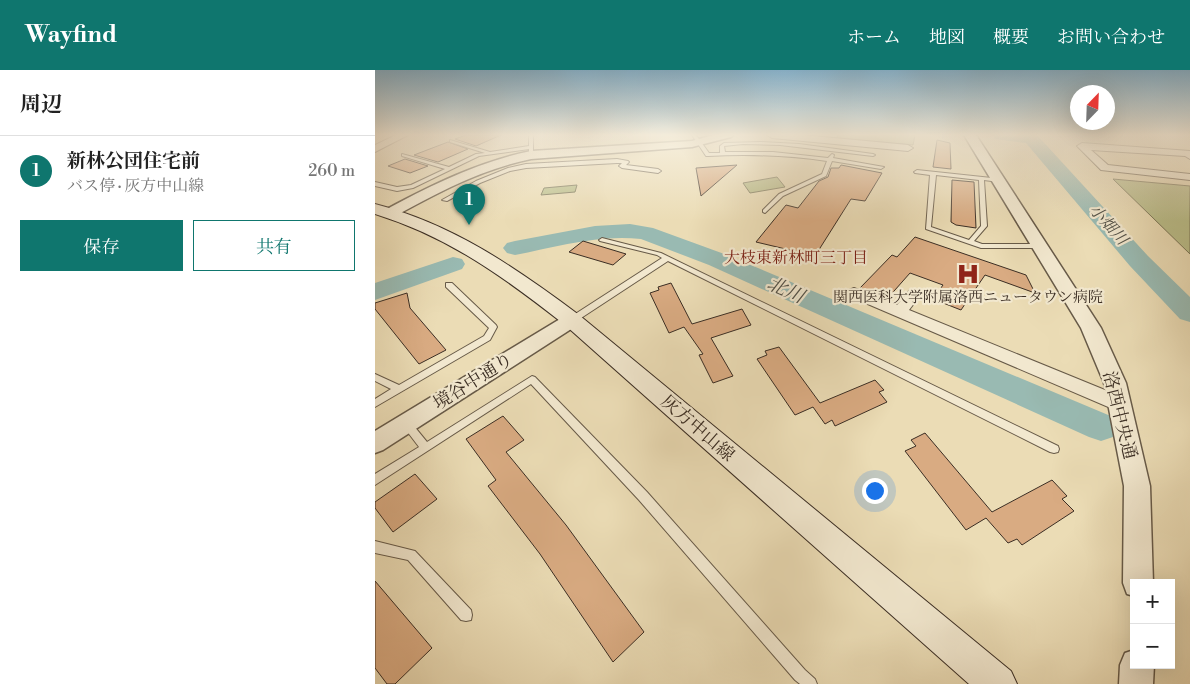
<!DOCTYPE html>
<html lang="ja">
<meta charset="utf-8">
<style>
body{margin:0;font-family:"Libre Bodoni","Noto Serif JP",serif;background:#f6f6f6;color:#222}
.controls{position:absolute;right:15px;bottom:15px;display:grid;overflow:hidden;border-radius:0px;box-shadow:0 5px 20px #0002}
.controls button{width:45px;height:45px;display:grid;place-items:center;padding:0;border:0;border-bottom:1px solid #e0e0e0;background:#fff;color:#222;font:25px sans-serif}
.compass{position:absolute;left:695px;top:15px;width:45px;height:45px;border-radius:50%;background:#fff;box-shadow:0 5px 20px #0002;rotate:23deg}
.you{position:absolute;left:499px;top:420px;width:18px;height:18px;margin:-12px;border:4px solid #fff;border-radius:50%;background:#1a73e8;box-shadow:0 0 0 8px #1a73e833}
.badge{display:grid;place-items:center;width:32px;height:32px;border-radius:50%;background:#0f766e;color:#fff;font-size:16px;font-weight:700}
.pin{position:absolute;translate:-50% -41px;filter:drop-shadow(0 1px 2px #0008)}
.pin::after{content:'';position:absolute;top:26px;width:18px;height:15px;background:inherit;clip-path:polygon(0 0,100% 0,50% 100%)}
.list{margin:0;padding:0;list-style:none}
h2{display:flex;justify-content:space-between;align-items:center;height:65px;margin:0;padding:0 20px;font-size:21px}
h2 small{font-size:16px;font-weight:400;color:#767676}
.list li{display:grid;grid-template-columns:32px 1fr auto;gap:15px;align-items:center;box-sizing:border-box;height:70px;padding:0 20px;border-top:1px solid #e0e0e0}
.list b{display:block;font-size:19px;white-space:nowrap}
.list p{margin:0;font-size:16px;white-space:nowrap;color:#767676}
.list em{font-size:16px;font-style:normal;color:#767676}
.actions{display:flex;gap:10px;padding:15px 20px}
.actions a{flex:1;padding:11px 0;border:1px solid #0f766e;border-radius:0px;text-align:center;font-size:18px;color:#0f766e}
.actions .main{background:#0f766e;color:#fff}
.map{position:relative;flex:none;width:815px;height:614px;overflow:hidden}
header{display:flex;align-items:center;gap:30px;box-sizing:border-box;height:70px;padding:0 25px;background:#0f766e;color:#fff}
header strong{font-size:24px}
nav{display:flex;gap:28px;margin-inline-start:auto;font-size:18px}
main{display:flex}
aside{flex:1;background:#fff}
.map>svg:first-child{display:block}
.green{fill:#bbbf8b;stroke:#7b7658}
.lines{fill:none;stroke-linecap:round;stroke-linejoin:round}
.river{fill:#99bab2;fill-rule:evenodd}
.building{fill:#d9ab82;stroke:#3b2e24}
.service-casing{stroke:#675a48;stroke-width:2}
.minor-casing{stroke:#675a48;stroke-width:2}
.tertiary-casing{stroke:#675a48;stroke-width:3}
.secondary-casing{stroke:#3b2e24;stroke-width:2}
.service{fill:#f2e8cf;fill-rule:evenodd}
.minor{fill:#f2e8cf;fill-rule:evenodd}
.tertiary{fill:#f2e8cf;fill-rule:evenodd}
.secondary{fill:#f2e8cf;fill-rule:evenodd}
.labels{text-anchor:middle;stroke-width:4.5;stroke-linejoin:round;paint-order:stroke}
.far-poi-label{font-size:15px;fill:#3b2e24;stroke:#f2e8cf}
.far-water-label{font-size:16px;font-style:italic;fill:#525148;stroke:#f2e8cf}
.far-neighbourhood-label{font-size:16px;fill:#7a1f14;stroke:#f2e8cf}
.street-label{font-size:18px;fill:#3b2e24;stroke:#f2e8cf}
.water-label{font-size:19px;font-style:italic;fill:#525148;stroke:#f2e8cf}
</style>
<header>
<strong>Wayfind</strong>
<nav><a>ホーム</a><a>地図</a><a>概要</a><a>お問い合わせ</a></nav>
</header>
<main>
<aside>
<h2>周辺<small></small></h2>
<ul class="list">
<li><span class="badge">1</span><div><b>新林公団住宅前</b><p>バス停 · 灰方中山線</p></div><em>260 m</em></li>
</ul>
<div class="actions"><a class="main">保存</a><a>共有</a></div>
</aside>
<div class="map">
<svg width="815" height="614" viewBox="0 0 815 614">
<rect width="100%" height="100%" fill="#ebdcb5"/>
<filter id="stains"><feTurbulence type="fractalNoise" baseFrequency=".004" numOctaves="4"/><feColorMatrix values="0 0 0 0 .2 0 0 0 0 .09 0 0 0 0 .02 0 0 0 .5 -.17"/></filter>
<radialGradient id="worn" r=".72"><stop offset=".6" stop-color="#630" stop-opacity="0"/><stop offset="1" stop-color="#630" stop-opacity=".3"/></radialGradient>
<g class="green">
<polygon points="463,65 540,65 538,75 462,68"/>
<polygon points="402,107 410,117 375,123 368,113"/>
<polygon points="738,109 815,116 815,184"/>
<polygon points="202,115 200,122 166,125 169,118"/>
</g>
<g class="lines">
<g class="river">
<polygon points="618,65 662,65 773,186 815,227 815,252 805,249 755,196 651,73 620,69"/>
<path d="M255 154 278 158 352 185 738 347 743 357 738 367 726 371 714 367 334 195 266 169C224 164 180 177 140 185L132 183 128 178 132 173 140 171 220 156Z"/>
<polygon points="78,187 87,189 90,194 87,199 0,230 0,213"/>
</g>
</g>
<g class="building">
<polygon points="91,65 126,65 101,76 80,69"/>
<polygon points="562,70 575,73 576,99 558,97"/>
<polygon points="73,72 93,79 63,92 39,85"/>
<polygon points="30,89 53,96 35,103 13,96"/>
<polygon points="362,95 326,126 321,98"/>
<polygon points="466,95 507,103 490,131 476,129 440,186 381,172 411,135 423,138 444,111 453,107 456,98 464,98"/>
<polygon points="577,110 599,112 601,158 581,155 576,152"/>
<polygon points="540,167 651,205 660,223 610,205 586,240 558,229 568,215 535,203 512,229 485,218 517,185 522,187"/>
<polygon points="208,171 251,184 238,195 194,182"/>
<polygon points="296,213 317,254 367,239 376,255 336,268 358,306 338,313 324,285 328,284 309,257 294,263 275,223 284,220 283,217"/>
<polygon points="32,223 35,238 71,280 44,294 0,239 0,233"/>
<polygon points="404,277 445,333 500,310 509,320 504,322 512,332 460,356 457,350 450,354 438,337 420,345 382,289 392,285 390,281"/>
<polygon points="128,346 149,370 131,382 191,455 269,562 238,592 165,484 113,416 121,410 91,369"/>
<polygon points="550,363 617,442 677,410 692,426 687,429 699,441 647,475 642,469 633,473 611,448 591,460 530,381 541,376 536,370"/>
<polygon points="40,404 62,429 18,462 0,438 0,432"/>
<polygon points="0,511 57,578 20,614 12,614 0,598"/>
</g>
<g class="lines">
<defs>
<g id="service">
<polygon points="154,65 158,65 158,84 154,84 154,79 104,86 38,118 22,121 0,116 0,112 22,117 36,115 70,99 27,86 27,84 74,97 101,84 110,83 75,72 75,70 115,82 154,76"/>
<path d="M317 65H321L334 83H345V76L349 73 386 72 424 74 498 84 500 85 498 86 405 75 368 74 349 76 350 82H398L453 88 457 84 459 85 458 88 509 97 506 99 457 91 451 106 408 126 390 143 388 142V140L404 124 447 104 452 91C412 85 373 84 333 86H331Z"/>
<polygon points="242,89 253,91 254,92 251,95 283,99 286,101 283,103 247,98 244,96 247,93 242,93 151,98 135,101 105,113 72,131 67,130 101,111 133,98 151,94"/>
<path d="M542 100 626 109V111L624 112 609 110 612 156 599 171 607 174H665L668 176 665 178H606L551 159 555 105 540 103 539 102ZM561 105 604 110 606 156 594 170 556 157Z"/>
<polygon points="227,168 286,183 683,376 684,379 683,382 679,383 675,382 293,191 200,252 194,252 193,250 194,248 287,188 282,185 225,171 224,170"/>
<polygon points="71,213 77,213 121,255 122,257 115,270 0,337 0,329 16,319 0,311 0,304 24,315 109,266 114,258 71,217"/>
<polygon points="157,306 160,307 272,422 430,600 440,609 442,614 425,614 420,610 264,430 156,314 0,415 0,404 44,377 28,356 26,353 28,350 31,349 34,350 52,372"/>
<polygon points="0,471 40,481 96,540 97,545 96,550 91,551 86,550 33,490 0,483"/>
</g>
<g id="minor">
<polygon points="21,65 33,65 0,82 0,75"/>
<polygon points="392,65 427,65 533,75 538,78 533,81 397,68"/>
<polygon points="707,73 815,81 815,89 810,86 716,80 733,95 815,104 815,110 726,100 702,76"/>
<polygon points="479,218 522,235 535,220 545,220 547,223 534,240 752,329 754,334 752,339 745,341 738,339 474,226 472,223 474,220"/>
</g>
<g id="tertiary">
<path d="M338 65H358L356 67 317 77 156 89C107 99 64 122 20 146H10L8 143 10 140C57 115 103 92 156 81L317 71Z"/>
<polygon points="589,65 601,65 726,258 751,313 775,416 778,513 759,513 759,526 752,524 748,513 749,416 729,313 706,258"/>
<polygon points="197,244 204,246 206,250 204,254 8,380 0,383 0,361 190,246"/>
<polygon points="759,580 759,595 779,595 778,614 744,614 745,595 750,583"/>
</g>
<path id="secondary" d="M0 134C78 154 141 198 204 245L636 601 642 614H594L190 255C129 207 74 167 0 144Z"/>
</defs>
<use href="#service" class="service-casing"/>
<use href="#minor" class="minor-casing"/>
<use href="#tertiary" class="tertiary-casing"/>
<use href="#secondary" class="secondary-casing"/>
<use href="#service" class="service"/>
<use href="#minor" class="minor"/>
<use href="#tertiary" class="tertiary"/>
<use href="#secondary" class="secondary"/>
</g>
<linearGradient id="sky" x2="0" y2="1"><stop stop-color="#88b6d2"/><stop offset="0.43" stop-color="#f6efde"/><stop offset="1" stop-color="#f6efde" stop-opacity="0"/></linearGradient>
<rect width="815" height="151" fill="url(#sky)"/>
<defs>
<symbol id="hospital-bare" viewBox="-9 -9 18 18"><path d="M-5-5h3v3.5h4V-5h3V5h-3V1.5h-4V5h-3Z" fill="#8f2418" stroke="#f2e8cf" stroke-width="2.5" paint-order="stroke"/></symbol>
</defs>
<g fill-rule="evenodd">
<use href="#hospital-bare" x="577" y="188" width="32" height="32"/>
</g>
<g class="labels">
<g class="far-poi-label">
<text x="593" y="232">関西医科大学附属洛西ニュータウン病院</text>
</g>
<g class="far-water-label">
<text transform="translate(734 154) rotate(48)" y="6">小畑川</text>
</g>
<g class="far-neighbourhood-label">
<text x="421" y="193">大枝東新林町三丁目</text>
</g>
<g class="street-label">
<text transform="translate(98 311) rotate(-32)" y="6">境谷中通り</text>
<text transform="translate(745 345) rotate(76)" y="6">洛西中央通</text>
<text transform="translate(323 358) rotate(41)" y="6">灰方中山線</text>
</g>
<g class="water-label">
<text transform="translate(411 219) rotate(24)" y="7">北川</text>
</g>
</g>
<rect width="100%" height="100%" filter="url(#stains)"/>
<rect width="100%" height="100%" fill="url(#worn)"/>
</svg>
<div class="controls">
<button>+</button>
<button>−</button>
</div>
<svg class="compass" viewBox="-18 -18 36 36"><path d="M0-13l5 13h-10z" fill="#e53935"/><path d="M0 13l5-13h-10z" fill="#767676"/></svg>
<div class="you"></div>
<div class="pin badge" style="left:94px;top:155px">1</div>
</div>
</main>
